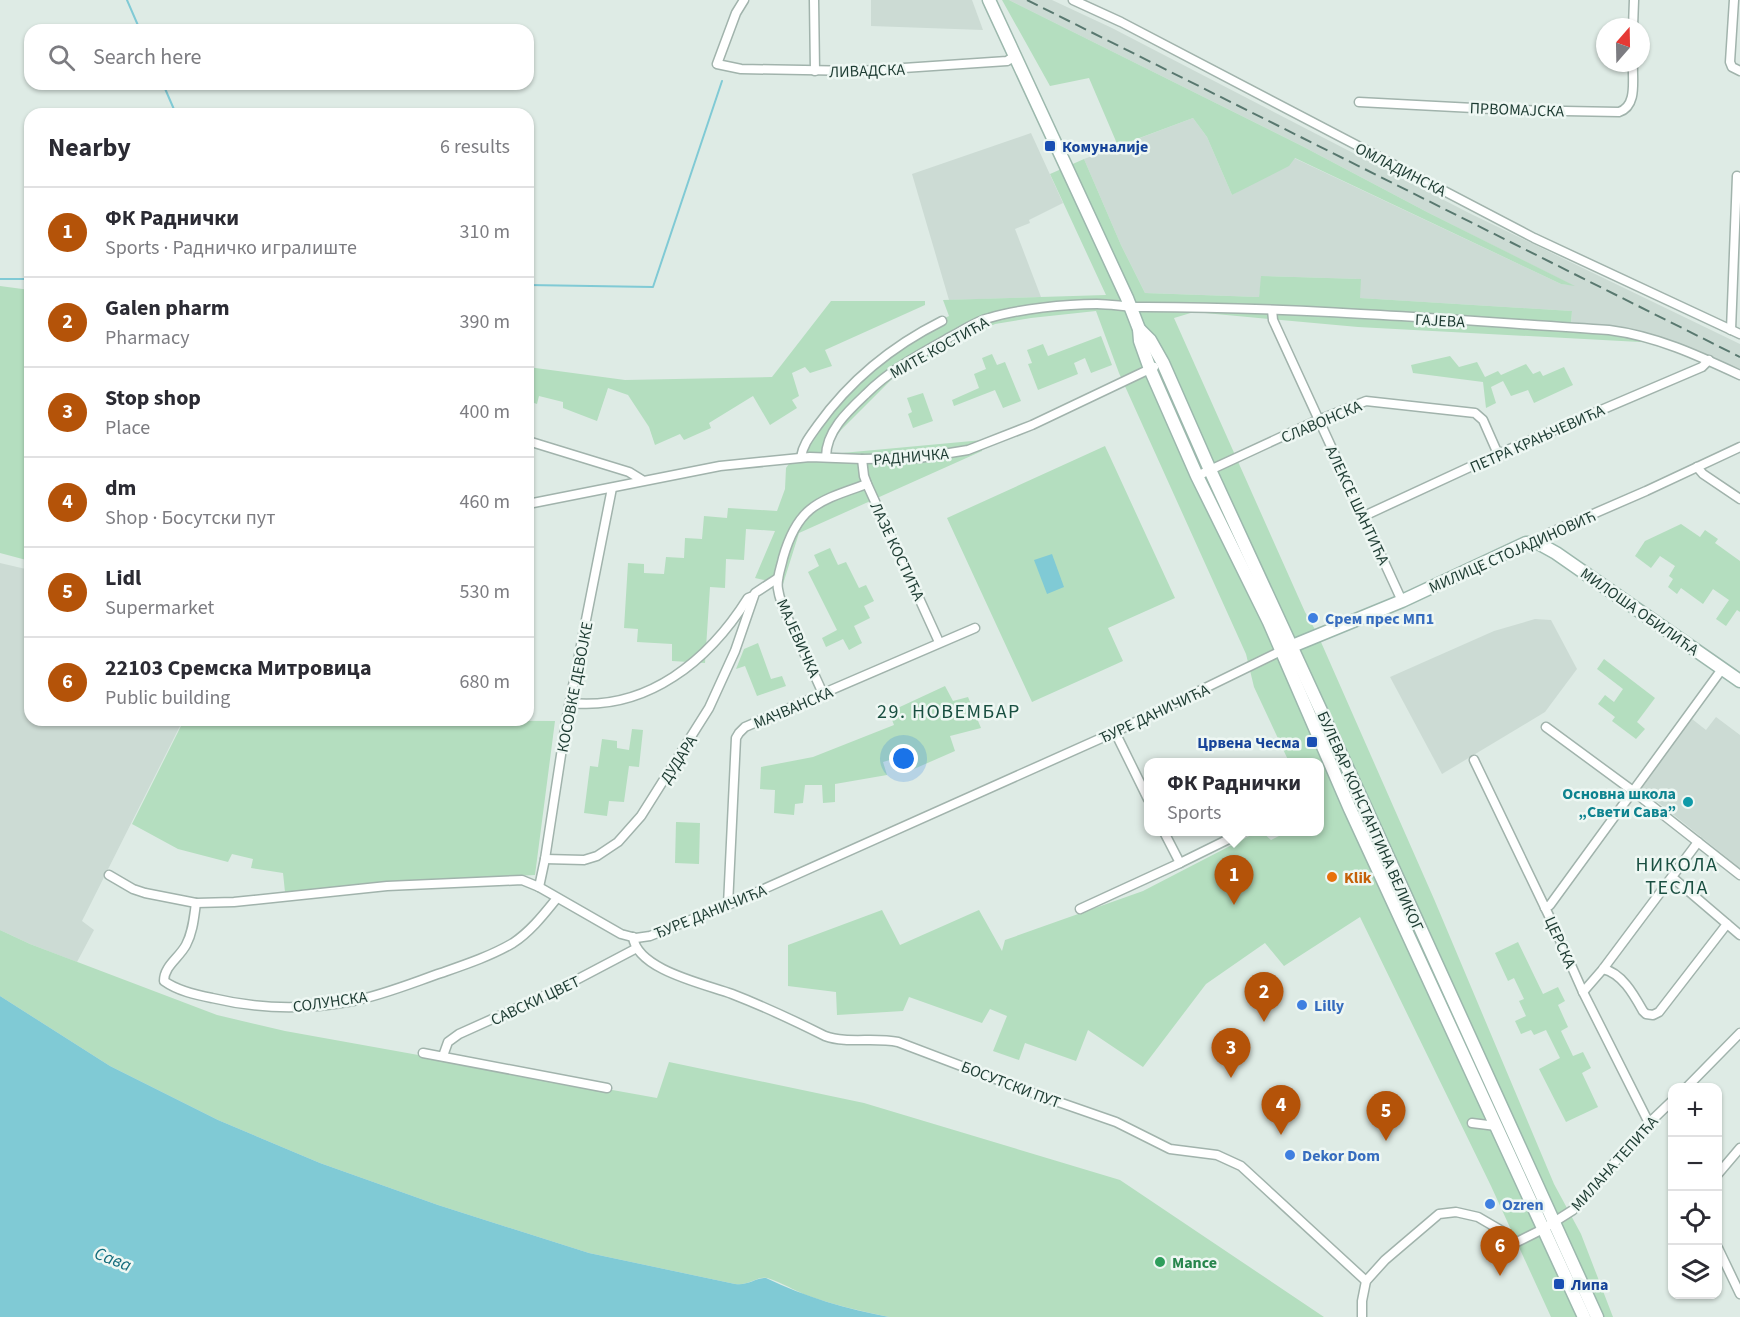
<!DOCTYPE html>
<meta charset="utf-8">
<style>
body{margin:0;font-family:"Source Sans 3",sans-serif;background:#f7f7f7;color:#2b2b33}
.controls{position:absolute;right:18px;bottom:18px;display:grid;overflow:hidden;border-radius:12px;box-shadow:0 2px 4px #0004}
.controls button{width:54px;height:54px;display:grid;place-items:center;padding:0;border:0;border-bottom:2px solid #e1e1e2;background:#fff;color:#2b2b33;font:30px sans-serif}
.compass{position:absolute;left:1596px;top:18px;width:54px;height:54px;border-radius:50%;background:#fff;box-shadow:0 2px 4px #0004;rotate:20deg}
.you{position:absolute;left:904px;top:759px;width:21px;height:21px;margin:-15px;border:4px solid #fff;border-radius:50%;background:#1a73e8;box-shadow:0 0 0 9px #1a73e833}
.badge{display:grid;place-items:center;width:39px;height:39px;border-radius:50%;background:#b45309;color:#fff;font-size:20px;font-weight:700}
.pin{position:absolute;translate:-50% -50px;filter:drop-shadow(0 2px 3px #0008)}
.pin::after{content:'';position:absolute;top:32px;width:21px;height:18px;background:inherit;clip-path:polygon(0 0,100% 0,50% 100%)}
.popup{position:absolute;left:1144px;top:758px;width:180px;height:78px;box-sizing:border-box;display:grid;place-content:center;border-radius:12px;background:#fff;filter:drop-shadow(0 2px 4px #0005);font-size:20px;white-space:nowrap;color:#7c7c81}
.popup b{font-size:22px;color:#2b2b33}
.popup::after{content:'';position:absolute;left:50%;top:100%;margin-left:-12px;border:12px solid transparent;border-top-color:#fff}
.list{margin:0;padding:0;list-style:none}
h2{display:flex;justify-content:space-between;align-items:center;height:78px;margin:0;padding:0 24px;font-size:26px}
h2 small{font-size:20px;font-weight:400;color:#7c7c81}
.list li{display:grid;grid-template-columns:39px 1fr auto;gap:18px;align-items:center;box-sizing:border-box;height:90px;padding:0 24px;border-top:2px solid #e1e1e2}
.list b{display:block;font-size:22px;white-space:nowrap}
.list p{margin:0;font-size:20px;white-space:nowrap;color:#7c7c81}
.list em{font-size:20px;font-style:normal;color:#7c7c81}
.icon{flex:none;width:33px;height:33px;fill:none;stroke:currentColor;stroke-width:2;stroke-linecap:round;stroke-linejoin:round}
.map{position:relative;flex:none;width:1740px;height:1317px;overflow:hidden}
.search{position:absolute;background:#fff;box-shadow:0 2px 4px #0004;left:24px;top:24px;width:510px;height:66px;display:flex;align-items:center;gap:15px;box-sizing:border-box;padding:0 21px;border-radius:18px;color:#7c7c81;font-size:22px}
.panel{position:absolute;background:#fff;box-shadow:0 2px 4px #0004;left:24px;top:108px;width:510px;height:618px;border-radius:18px}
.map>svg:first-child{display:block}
.built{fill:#ccdbd4}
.green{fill:#b4debf}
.water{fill:#80cad5}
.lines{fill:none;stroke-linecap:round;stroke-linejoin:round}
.stream{stroke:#80cad5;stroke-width:2}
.street-casing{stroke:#a1b3ac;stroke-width:11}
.secondary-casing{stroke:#9cb8ad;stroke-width:15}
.street{stroke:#fff;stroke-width:8}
.secondary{stroke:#fff;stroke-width:12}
.rail{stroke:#58786f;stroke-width:2;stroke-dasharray:12 6;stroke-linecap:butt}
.transit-dot{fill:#1a4fb4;stroke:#eef7f3;stroke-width:2}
.shop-dot{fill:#3f7fe0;stroke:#eef7f3;stroke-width:2}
.culture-dot{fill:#0f9aa8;stroke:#eef7f3;stroke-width:2}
.food-dot{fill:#e8710a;stroke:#eef7f3;stroke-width:2}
.leisure-dot{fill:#2e9e5b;stroke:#eef7f3;stroke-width:2}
.labels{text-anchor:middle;stroke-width:5;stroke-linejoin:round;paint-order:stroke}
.street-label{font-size:16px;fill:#1e3c33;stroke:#eef7f3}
.transit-label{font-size:16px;font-weight:bold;fill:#164399;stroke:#eef7f3;text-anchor:start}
.shop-label{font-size:16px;font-weight:bold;fill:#366cbe;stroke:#eef7f3;text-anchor:start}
.culture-label{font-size:16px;font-weight:bold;fill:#0d838f;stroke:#eef7f3;text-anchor:end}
.food-label{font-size:16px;font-weight:bold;fill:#c56008;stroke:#eef7f3;text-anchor:start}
.leisure-label{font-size:16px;font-weight:bold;fill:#27864d;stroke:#eef7f3;text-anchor:start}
.water-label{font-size:18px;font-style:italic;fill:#146c7c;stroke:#eef7f3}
.quarter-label{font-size:20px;letter-spacing:1.5px;fill:#194f41;stroke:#eef7f3}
</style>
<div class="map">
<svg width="1740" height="1317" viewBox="0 0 1740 1317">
<rect width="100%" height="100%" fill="#deebe5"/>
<g class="built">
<polygon points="871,0 972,0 983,30 871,26"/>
<polygon points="1009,0 1052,0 1112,28 1469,213 1740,344 1740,373 1677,344 1635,331 1571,323 1572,311 1359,298 1360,279 1262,276 1259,297 1145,293 1121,245 1084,159 1193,118 1207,137 1232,195 1294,158 1561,284 1572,285 1427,212 1302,146"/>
<polygon points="1031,133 1063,203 1029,220 1030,223 1015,229 1041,297 949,300 912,174"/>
<polygon points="0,563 30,570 30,720 183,720 82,921 94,930 77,962 30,944 0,930"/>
<polygon points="1535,619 1551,620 1577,669 1545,712 1442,774 1390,677 1494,631"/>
<polygon points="1716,717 1740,735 1740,868 1640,788 1692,719 1706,730"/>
</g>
<g class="green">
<polygon points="1002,0 1009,0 1302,146 1427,212 1575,286 1561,284 1295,158 1289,166 1232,195 1207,137 1193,118 1118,146 1089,78 1050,86"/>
<polygon points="1084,159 1121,245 1145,293 1259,297 1261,276 1361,279 1360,298 1572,311 1571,323 1635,331 1677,344 1358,327 1194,312 1174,318 1305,612 1317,633 1434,899 1554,1184 1581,1234 1613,1317 1551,1317 1491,1186 1360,917 1284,966 1265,943 1206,984 1143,1067 1088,1030 1076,1061 1025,1043 1019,1060 993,1051 1007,1016 990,1009 982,1023 909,997 903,1011 837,1015 836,992 788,986 788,945 882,910 900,945 979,910 1002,951 1005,940 1143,891 1257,832 1262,832 1271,840 1287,832 1320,832 1320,762 1289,762 1254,687 1246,654 1119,373 1096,311 1031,318 995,324 919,362 894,377 841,430 833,441 831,454 983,440 982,451 799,533 783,584 755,578 775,531 746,529 744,560 726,559 725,588 710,587 705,663 672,661 672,644 637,642 638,629 624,628 628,563 644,564 644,573 664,574 666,557 684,558 685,538 702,539 704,516 727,518 728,508 777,511 785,489 786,468 824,414 915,333 949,316 943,300 1106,295 1050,174"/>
<polygon points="0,286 30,290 30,561 0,553"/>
<polygon points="831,301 925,301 925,305 825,350 832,366 810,373 805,367 792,373 799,396 792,400 797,408 770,425 753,396 709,423 711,428 684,440 680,434 655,445 649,427 628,395 608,388 597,421 563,408 563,402 539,396 537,404 528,401 528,367 625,380 772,377"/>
<polygon points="1101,336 1112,365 1091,373 1085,358 1074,363 1078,374 1038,390 1028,364 1032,363 1027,350 1043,344 1048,356"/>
<polygon points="992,354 997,365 1005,362 1021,401 1003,408 995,390 954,406 952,400 979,388 974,374 986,369 982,358"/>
<polygon points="1450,356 1459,367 1477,362 1485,377 1498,371 1501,375 1526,364 1533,374 1540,371 1543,376 1564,367 1573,385 1534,403 1528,390 1511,396 1503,381 1491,387 1496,403 1486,408 1483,382 1413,373 1411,365"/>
<polygon points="923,393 933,421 913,428 908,414 912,412 907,398"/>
<polygon points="1105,446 1175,598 1108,628 1123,661 1032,702 947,518"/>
<polygon points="1681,524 1700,537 1705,530 1718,539 1715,543 1740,561 1740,612 1737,610 1726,626 1716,619 1729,600 1713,589 1703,604 1681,588 1677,594 1668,587 1673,579 1669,576 1675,566 1660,556 1651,568 1635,556 1645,541"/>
<polygon points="830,548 838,565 846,562 859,588 866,585 874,601 864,606 870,618 854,626 862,643 849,650 843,639 826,647 822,638 837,630 808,572 819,566 814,555"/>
<polygon points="758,643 771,679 782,676 786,686 757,696 745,666 736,669 744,649"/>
<polygon points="1604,659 1655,698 1637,722 1645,729 1636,739 1612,721 1615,717 1598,704 1605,695 1614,702 1623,689 1597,669"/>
<polygon points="945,686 953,701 968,697 981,728 950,736 955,751 907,772 900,757 883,762 887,775 835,784 835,802 823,803 822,785 805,785 803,803 795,804 794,815 774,813 775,790 760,789 761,767 813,757 894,725 889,712"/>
<polygon points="184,720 555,721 535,875 415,881 285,892 283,873 251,868 253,859 232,854 228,862 178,849 132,824"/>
<polygon points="632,729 643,730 639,767 629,766 624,802 609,801 607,816 584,813 590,766 598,767 602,739 617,741 617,748 629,750"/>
<polygon points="676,822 700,823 699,864 675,863"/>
<path d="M0 930 30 944 217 1015 285 1031 657 1098 669 1062 864 1103 1120 1180 1324 1317H889C861 1311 833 1305 806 1295 796 1291 776 1280 767 1278 757 1276 749 1286 735 1284L589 1253 438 1205 320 1163 218 1120 110 1066 0 996Z"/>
<polygon points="1518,942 1543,994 1558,987 1565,1001 1558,1005 1568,1027 1561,1031 1573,1056 1583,1052 1591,1068 1582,1073 1598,1107 1566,1122 1539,1069 1560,1058 1546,1030 1534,1035 1531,1030 1521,1034 1515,1021 1526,1016 1519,1001 1524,999 1514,978 1508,981 1495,953"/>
</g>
<g class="water">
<polygon points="1052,554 1064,587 1047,594 1034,560"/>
<path d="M0 996 110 1066 218 1120 320 1163 438 1205 589 1253 735 1284C748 1286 755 1278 766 1278 805 1297 847 1309 889 1317H0Z"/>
</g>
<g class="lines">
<g class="stream">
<polyline points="127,0 140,30"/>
<polyline points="163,84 176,114"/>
<polyline points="0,279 30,279"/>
<polyline points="528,285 653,287 722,81"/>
</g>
<defs>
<g id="street">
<polyline points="744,0 736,13 717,64 741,69 859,71 1007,61 1015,56"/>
<polyline points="814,0 815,71"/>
<polyline points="1073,0 1121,22 1534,238 1740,334"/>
<polyline points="1734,0 1730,62 1732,67 1740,71"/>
<polyline points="1633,27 1634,0"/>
<path d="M1359 102 1512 110 1619 112C1638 106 1632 79 1633 63"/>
<polyline points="1272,310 1273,320 1402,601"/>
<polyline points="1731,330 1737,176"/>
<polyline points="528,441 629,472 642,480"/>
<path d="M801 457C803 444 811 435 818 425 851 379 892 346 942 321"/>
<path d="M826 457C826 431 848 411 866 394 891 369 922 353 952 336 964 330 976 321 989 318 1019 309 1065 304 1097 304 1113 304 1130 308 1146 307 1301 307 1455 320 1609 330 1656 336 1697 355 1740 375"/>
<polyline points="862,459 864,476 867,484 939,642"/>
<polyline points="1697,467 1703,474 1740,499"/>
<polyline points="1197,476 1318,420 1366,401 1475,413 1483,420 1498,454"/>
<polyline points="528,504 720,466 810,457 862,459 919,458 968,450 1032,425 1154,367"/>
<polyline points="1364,516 1498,454 1702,367 1709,360"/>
<polyline points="1538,543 1547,534 1646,491 1740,447"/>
<path d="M823 694C814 673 804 653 794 632 788 618 780 604 778 589 776 579 781 568 783 558 798 505 819 501 867 484"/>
<path d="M570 703C648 711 709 660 748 598L753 596"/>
<polyline points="1546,727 1633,791 1740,875"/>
<polyline points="1115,732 1148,799"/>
<polyline points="1474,760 1551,920 1583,992 1649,1123"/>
<polyline points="1164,832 1180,863"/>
<polyline points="545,859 584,860 597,856 618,842 641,816 709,708 735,651 755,593 778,578"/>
<polyline points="109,875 133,889 145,893 196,903 234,902 387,886 522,880 539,887 621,934 636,938 650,936 728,905 1115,732 1281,651"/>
<polyline points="1672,877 1740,935"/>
<polyline points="539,887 545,859 567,716 612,488"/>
<path d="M196 903C194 917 193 932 186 945 179 958 164 966 164 981 178 991 196 995 212 998 258 1009 306 1010 353 1001 383 995 412 983 441 973 464 965 491 956 513 943 531 931 544 914 557 898"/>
<polyline points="728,905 736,738 739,733 745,727 975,628"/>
<polyline points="1545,908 1550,905 1722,669"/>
<polyline points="1080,909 1180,863 1243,832"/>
<path d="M633 937C637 970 705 984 732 994 763 1006 795 1021 825 1036 847 1044 874 1037 898 1042L1027 1091 1116 1122 1170 1149 1217 1155 1241 1166 1366 1281"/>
<path d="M1603 969C1622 973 1634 995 1643 1011L1646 1014 1653 1015 1659 1012 1727 924"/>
<polyline points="1583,992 1603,969 1698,842"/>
<polyline points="423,1053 607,1088"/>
<polyline points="443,1056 448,1042 459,1034 559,989 635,949"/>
<polyline points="1686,1088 1740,1033"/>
<polyline points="1472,1123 1496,1126"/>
<polyline points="1718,1174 1740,1148"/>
<polyline points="1718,1248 1740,1294"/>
<polyline points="1362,1317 1362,1301 1366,1281 1385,1260 1439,1214 1456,1212 1478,1217 1502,1231 1508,1238 1517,1242 1543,1229 1573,1210 1649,1123 1672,1101"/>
</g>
<g id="secondary">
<polyline points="989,0 1127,298 1139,329 1140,341 1150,369 1197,476 1269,622 1350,809 1584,1317"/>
<polyline points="1139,329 1150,340 1163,363 1210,470 1364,804 1597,1317"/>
<polyline points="1285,649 1402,601 1526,543 1538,543 1556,553 1740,681"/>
</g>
</defs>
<use href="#street" class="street-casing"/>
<use href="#secondary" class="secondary-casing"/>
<use href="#street" class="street"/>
<use href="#secondary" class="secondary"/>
<polyline class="rail" points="1027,0 1740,357"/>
</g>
<g class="transit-dot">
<rect x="1044" y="140" width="12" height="12" rx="3"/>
<rect x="1306" y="736" width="12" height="12" rx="3"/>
<rect x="1553" y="1278" width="12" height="12" rx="3"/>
</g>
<g class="shop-dot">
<circle cx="1313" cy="618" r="6"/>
<circle cx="1302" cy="1005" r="6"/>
<circle cx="1290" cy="1155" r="6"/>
<circle cx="1490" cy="1204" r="6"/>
</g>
<circle class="culture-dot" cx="1688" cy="802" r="6"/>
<circle class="food-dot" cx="1332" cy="877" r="6"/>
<circle class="leisure-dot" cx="1160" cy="1262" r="6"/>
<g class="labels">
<g class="street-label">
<text transform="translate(867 70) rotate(-2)" y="6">ЛИВАДСКА</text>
<text transform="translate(1517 109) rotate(2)" y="6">ПРВОМАЈСКА</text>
<text transform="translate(1401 169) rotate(27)" y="6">ОМЛАДИНСКА</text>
<text transform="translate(1440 320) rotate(3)" y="6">ГАЈЕВА</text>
<text transform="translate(939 347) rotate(-29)" y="6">МИТЕ КОСТИЋА</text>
<text transform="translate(1321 421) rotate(-23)" y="6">СЛАВОНСКА</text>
<text transform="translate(1537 438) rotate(-24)" y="6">ПЕТРА КРАЊЧЕВИЋА</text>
<text transform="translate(911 456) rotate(-5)" y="6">РАДНИЧКА</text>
<text transform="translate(1358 505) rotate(65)" y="6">АЛЕКСЕ ШАНТИЋА</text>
<text transform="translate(898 551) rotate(65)" y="6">ЛАЗЕ КОСТИЋА</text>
<text transform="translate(1512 551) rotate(-24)" y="6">МИЛИЦЕ СТОЈАДИНОВИЋ</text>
<text transform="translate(1640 611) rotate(35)" y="6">МИЛОША ОБИЛИЋА</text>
<text transform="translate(799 638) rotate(66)" y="6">МАЈЕВИЧКА</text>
<text transform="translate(574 687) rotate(-79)" y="6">КОСОВКЕ ДЕВОЈКЕ</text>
<text transform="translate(793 707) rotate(-23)" y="6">МАЧВАНСКА</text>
<text transform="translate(1154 713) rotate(-25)" y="6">ЂУРЕ ДАНИЧИЋА</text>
<text transform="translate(678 759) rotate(-57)" y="6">ДУДАРА</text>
<text transform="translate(1371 821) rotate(66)" y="6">БУЛЕВАР КОНСТАНТИНА ВЕЛИКОГ</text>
<text transform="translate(710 911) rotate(-22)" y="6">ЂУРЕ ДАНИЧИЋА</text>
<text transform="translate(1561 942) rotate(66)" y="6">ЦЕРСКА</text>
<text transform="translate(535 1000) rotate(-25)" y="6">САВСКИ ЦВЕТ</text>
<text transform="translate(330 1001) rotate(-8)" y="6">СОЛУНСКА</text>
<text transform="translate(1011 1084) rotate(21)" y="6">БОСУТСКИ ПУТ</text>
<text transform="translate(1614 1163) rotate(-48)" y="6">МИЛАНА ТЕПИЋА</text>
</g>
<g class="transit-label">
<text x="1062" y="152">Комуналије</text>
<text x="1300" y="748" text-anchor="end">Црвена Чесма</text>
<text x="1571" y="1290">Липа</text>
</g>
<g class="shop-label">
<text x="1325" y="624">Срем прес МП1</text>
<text x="1314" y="1011">Lilly</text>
<text x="1302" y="1161">Dekor Dom</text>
<text x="1502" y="1210">Ozren</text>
</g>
<g class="culture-label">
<text x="1676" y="799">Основна школа<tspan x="1676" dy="18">„Свети Сава”</tspan></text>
</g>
<g class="food-label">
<text x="1344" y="883">Klik</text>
</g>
<g class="leisure-label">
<text x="1172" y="1268">Mance</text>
</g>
<g class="water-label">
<text transform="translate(113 1259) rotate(21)" y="6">Сава</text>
</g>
<g class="quarter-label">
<text x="949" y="718">29. НОВЕМБАР</text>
<text x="1677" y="871">НИКОЛА<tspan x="1677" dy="23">ТЕСЛА</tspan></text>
</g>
</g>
</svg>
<div class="controls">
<button>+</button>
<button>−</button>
<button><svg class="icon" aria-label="locate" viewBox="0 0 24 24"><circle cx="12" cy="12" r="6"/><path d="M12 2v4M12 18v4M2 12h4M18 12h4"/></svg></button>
<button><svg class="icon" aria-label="layers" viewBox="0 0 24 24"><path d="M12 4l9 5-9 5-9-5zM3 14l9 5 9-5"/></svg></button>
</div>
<svg class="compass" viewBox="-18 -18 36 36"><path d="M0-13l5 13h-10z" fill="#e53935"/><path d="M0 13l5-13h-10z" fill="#7c7c81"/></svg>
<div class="you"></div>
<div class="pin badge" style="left:1234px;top:905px">1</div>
<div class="popup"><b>ФК Раднички</b>Sports</div>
<div class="pin badge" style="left:1264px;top:1022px">2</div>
<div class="pin badge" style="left:1231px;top:1078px">3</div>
<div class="pin badge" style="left:1281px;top:1135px">4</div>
<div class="pin badge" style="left:1386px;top:1141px">5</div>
<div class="pin badge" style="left:1500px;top:1276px">6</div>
<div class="search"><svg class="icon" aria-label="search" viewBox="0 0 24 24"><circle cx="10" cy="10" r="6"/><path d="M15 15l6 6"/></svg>Search here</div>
<section class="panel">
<h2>Nearby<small>6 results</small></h2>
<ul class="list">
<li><span class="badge">1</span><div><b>ФК Раднички</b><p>Sports · Радничко игралиште</p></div><em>310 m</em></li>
<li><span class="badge">2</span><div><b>Galen pharm</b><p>Pharmacy</p></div><em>390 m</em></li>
<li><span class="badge">3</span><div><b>Stop shop</b><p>Place</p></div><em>400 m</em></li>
<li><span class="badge">4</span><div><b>dm</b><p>Shop · Босутски пут</p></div><em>460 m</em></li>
<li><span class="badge">5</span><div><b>Lidl</b><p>Supermarket</p></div><em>530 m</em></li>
<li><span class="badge">6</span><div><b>22103 Сремска Митровица</b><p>Public building</p></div><em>680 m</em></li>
</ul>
</section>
</div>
